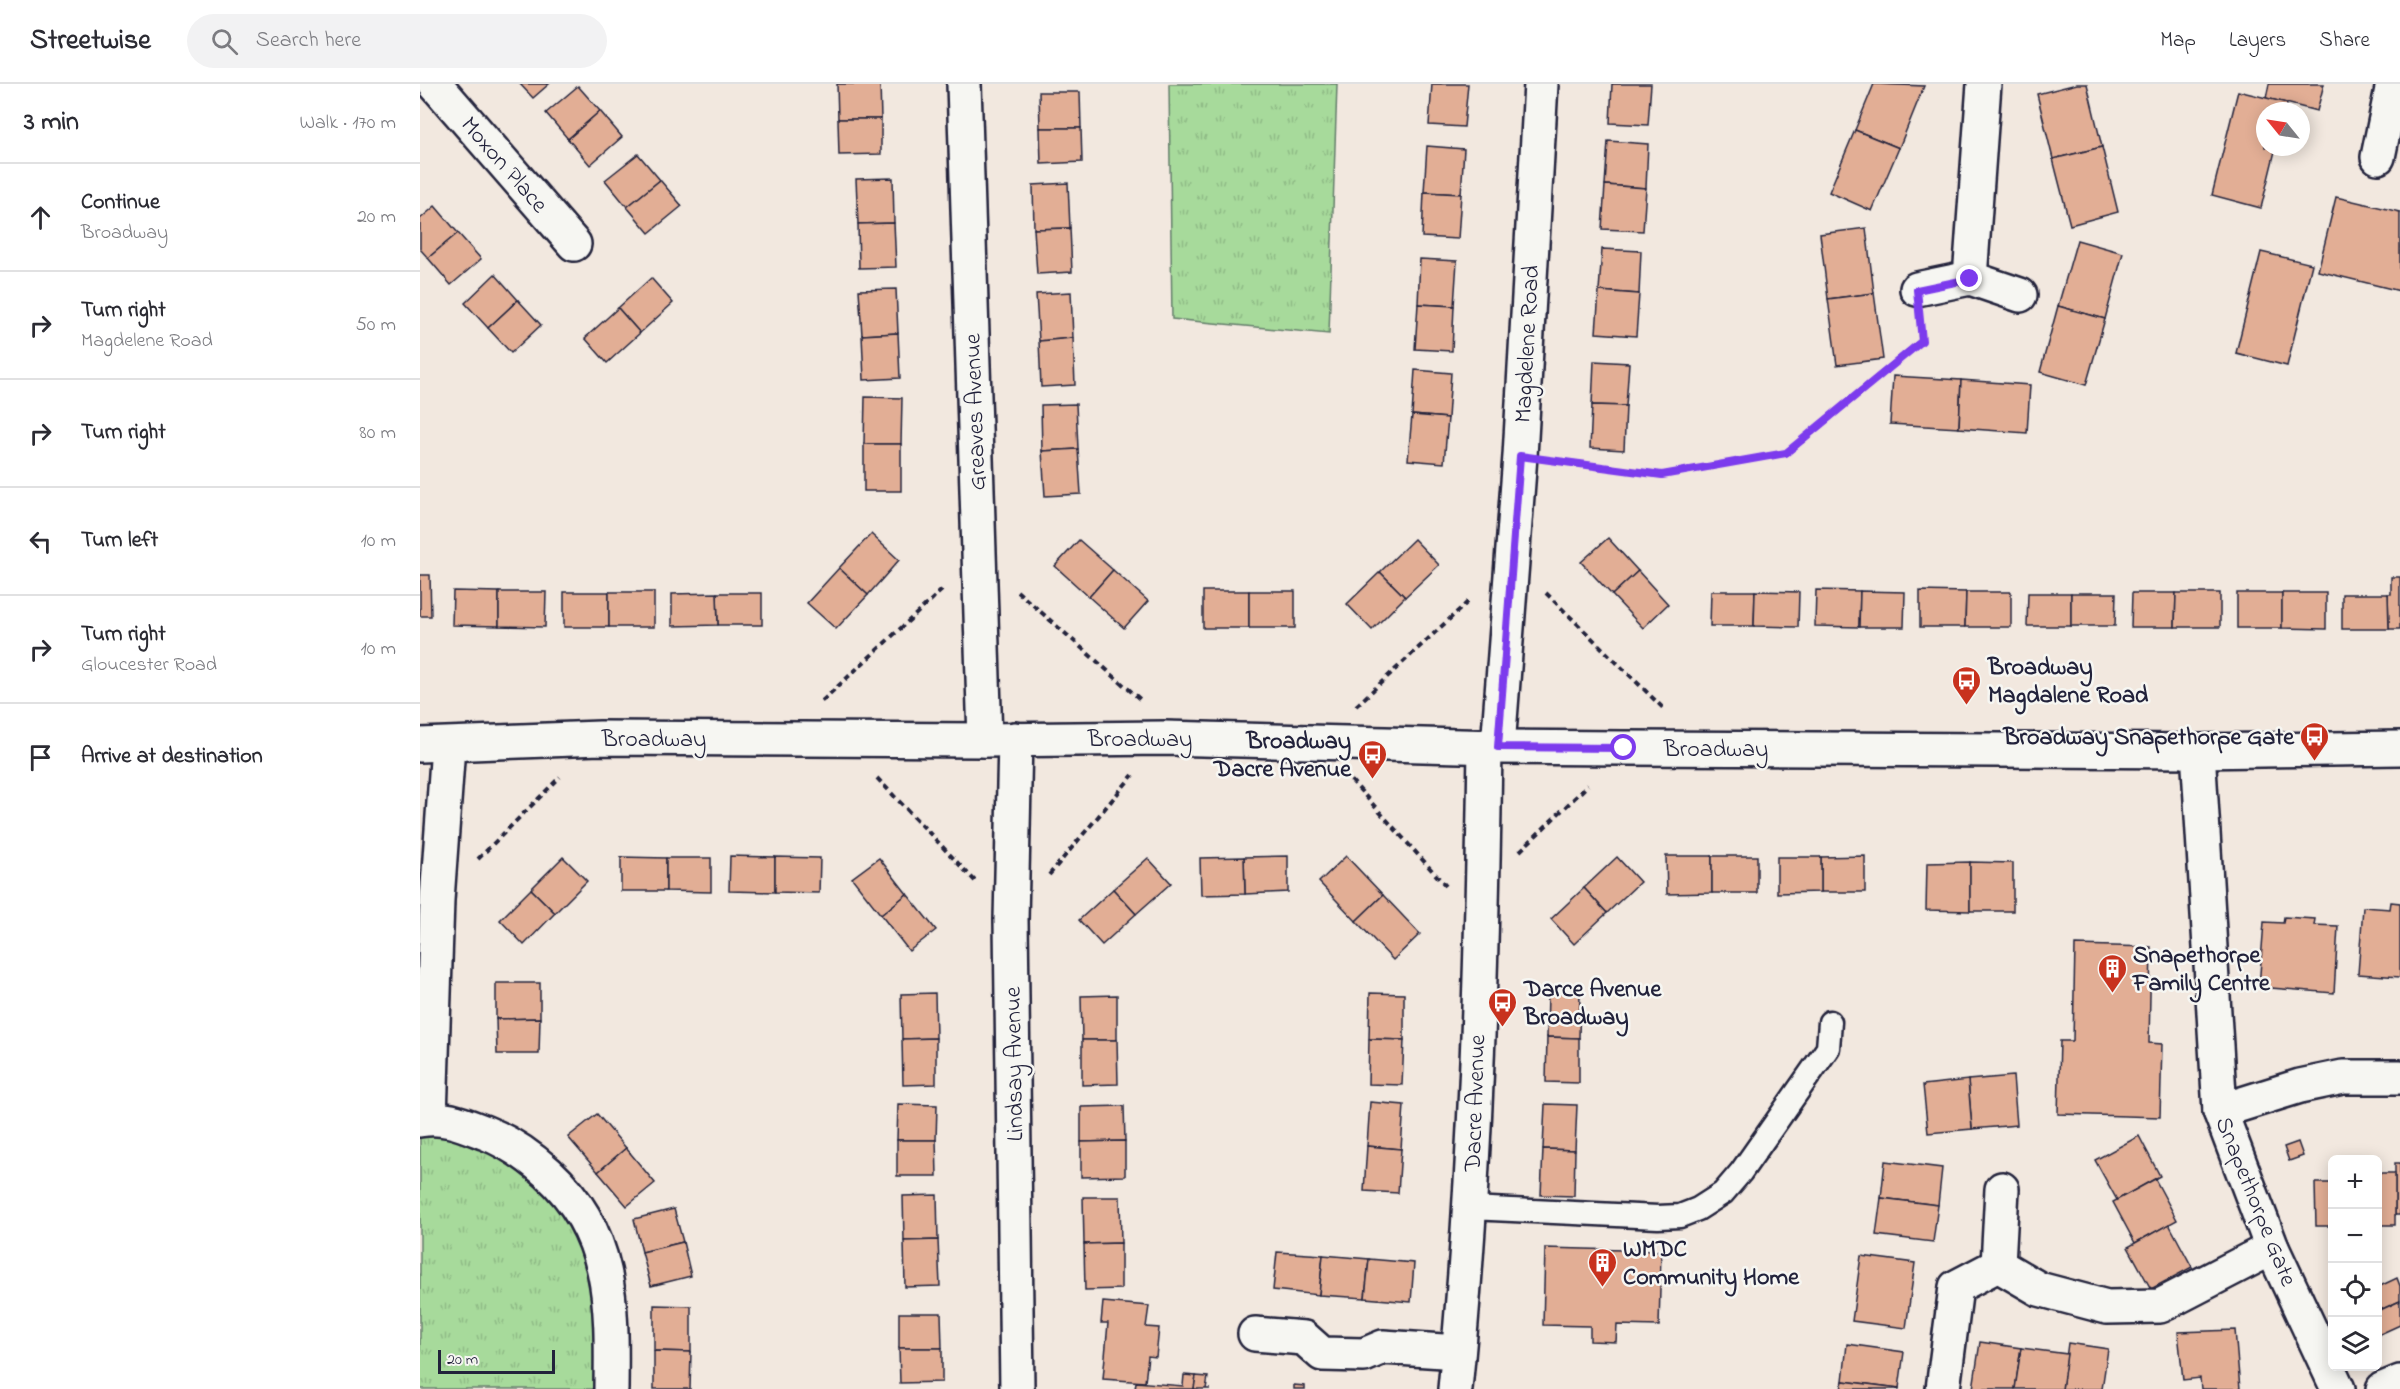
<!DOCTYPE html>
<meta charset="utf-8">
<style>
body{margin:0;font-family:"Indie Flower",sans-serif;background:#f2f2f3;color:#2b2b33}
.controls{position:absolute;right:18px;bottom:18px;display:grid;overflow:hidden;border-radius:9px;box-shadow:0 3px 15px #0003}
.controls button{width:54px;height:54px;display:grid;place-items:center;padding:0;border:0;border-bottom:2px solid #e1e1e2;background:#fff;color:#2b2b33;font:30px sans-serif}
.compass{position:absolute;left:1836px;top:18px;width:54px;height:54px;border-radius:50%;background:#fff;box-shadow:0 3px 15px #0003;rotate:300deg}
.scale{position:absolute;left:18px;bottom:15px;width:117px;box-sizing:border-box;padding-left:6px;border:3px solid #22223b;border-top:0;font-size:16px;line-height:21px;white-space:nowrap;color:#22223b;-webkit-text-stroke:4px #f6f6f2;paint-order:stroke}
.stop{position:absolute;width:18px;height:18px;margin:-14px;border:4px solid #7c3aed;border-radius:50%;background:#fff}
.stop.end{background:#7c3aed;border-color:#fff;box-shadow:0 2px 6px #0008}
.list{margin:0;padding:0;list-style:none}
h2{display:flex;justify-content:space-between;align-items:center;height:78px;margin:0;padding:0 24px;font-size:26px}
h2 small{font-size:20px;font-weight:400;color:#7c7c81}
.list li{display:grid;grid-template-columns:39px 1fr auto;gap:18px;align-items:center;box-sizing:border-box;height:108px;padding:0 24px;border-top:2px solid #e1e1e2}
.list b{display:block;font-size:22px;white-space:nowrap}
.list p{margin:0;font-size:20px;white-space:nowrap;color:#7c7c81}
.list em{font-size:20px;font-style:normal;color:#7c7c81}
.icon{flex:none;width:33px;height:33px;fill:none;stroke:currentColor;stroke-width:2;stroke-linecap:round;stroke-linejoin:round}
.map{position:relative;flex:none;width:1980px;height:1305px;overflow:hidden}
header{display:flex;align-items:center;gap:36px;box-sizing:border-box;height:84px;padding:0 30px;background:#fff;border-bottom:2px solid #e1e1e2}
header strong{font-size:28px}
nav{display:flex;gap:33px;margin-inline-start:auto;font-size:21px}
.search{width:420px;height:54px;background:#f2f2f3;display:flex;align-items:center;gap:15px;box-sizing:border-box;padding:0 21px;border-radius:33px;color:#7c7c81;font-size:22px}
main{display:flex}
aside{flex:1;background:#fff}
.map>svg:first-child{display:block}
.grass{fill:url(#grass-tufts);stroke:#647e6b;stroke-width:1.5}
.building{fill:#e2ae95;stroke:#22223b;stroke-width:1.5}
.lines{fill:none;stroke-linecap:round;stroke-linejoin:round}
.lane-casing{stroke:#22223b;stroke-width:27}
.street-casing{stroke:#22223b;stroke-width:38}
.secondary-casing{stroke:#22223b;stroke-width:38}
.path{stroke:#22223b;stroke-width:4;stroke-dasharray:6 4.5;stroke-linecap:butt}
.lane{stroke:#f6f6f2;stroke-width:22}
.street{stroke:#f6f6f2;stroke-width:33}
.secondary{stroke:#f6f6f2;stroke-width:33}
.route{stroke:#7c3aed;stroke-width:8}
.labels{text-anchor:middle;stroke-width:5;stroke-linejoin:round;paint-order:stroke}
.street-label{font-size:24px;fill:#22223b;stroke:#f6f6f2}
.poi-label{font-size:24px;font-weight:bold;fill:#22223b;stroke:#f6f6f2;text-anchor:start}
</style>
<header>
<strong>Streetwise</strong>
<div class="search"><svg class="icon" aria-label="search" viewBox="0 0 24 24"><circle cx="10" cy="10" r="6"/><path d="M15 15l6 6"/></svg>Search here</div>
<nav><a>Map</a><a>Layers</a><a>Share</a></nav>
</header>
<main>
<aside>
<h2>3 min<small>Walk · 170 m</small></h2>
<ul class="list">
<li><svg class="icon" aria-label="ahead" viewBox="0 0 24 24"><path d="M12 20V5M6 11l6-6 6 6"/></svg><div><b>Continue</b><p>Broadway</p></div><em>20 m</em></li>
<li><svg class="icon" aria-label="right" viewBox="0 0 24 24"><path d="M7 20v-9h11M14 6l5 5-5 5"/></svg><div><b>Turn right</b><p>Magdelene Road</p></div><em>50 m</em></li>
<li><svg class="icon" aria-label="right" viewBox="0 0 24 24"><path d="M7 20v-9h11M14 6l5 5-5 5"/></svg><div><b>Turn right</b></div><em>80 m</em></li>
<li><svg class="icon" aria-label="left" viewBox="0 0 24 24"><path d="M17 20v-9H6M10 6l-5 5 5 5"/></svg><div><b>Turn left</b></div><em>10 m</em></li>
<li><svg class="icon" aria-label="right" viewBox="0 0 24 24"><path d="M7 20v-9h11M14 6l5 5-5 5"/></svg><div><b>Turn right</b><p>Gloucester Road</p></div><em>10 m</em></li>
<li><svg class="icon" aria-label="arrive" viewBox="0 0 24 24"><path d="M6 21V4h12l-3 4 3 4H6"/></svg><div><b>Arrive at destination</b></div></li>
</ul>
</aside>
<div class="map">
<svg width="1980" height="1305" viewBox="0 0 1980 1305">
<defs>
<pattern id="grass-tufts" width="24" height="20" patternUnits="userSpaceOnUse" patternTransform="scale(1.5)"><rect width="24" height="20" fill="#a7da9b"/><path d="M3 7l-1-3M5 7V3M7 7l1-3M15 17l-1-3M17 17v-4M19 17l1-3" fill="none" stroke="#8fbb86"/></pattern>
</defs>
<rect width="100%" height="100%" fill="#f2e8df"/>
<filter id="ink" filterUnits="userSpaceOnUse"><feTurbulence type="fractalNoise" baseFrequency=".0167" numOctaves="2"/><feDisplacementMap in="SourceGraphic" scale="12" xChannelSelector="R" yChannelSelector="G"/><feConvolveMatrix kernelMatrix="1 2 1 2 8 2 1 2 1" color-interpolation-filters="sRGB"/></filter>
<g filter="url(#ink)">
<g class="grass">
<polygon points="749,0 917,0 909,250 752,235"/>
<polygon points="0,1036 37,1038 163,1130 191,1305 0,1305"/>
</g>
<g class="building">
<polygon points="100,0 129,0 113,14"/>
<polygon points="417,0 460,0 461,35 418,35"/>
<polygon points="1012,0 1048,0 1044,43 1009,41"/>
<polygon points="1192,0 1231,0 1228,41 1190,39"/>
<polygon points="1454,0 1504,2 1479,64 1435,46"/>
<polygon points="1657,0 1667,0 1682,63 1633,75 1617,10"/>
<polygon points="1849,0 1904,0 1897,27 1846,14"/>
<polygon points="158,2 180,27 148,55 126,29"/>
<polygon points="1818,7 1867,19 1866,27 1845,27 1845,63 1856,63 1841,124 1792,111"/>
<polygon points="619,8 660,8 661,44 620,44"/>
<polygon points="180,27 202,53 170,81 148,55"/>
<polygon points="418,35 461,35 461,70 419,71"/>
<polygon points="620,44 661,44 662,78 621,80"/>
<polygon points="1435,46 1479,64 1452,127 1409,108"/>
<polygon points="1188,57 1228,60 1226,104 1185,101"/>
<polygon points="1007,62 1044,65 1041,110 1004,108"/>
<polygon points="1682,63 1698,128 1650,141 1633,75"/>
<polygon points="218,70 240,96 207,123 185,96"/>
<polygon points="473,94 474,139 438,140 436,95"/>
<polygon points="240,96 262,122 229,149 207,123"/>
<polygon points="648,99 650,144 614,145 613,101"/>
<polygon points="1185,101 1226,104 1223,147 1182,145"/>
<polygon points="1004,108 1041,110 1038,155 1002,153"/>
<polygon points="1916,113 1980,128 1980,207 1898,187"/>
<polygon points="15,122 38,149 8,174 0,165 0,135"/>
<polygon points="474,139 476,183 439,184 438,140"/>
<polygon points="650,144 652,188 617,190 614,145"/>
<polygon points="1446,144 1454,209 1408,215 1400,150"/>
<polygon points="38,149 61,175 31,201 8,174"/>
<polygon points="1657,156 1703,169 1685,235 1638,222"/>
<polygon points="1182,165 1221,167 1219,210 1179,207"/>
<polygon points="1841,168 1892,180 1867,282 1816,269"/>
<polygon points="1000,175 1037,177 1034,222 998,220"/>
<polygon points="75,190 98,216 68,244 45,219"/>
<polygon points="231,194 253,219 220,249 198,224"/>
<polygon points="476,205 478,249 442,251 439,206"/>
<polygon points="1179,207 1219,210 1216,252 1176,249"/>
<polygon points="651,208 653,254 619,257 616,210"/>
<polygon points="1454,209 1463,275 1417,281 1408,215"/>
<polygon points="98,216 121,241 91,269 68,244"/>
<polygon points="998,220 1034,222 1032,267 995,265"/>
<polygon points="1638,222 1685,235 1666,301 1620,288"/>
<polygon points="198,224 220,249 187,279 165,254"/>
<polygon points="478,249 480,294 444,296 442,251"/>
<polygon points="653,254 655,301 621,303 619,257"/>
<polygon points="1174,277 1209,279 1206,322 1172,321"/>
<polygon points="995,286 1031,289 1028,334 992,331"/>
<polygon points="1473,292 1541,296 1539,344 1470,340"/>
<polygon points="1541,296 1610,301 1607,349 1539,344"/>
<polygon points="445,313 482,314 481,360 444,360"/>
<polygon points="656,320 658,365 622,367 621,321"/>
<polygon points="1172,321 1206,322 1204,366 1170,364"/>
<polygon points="992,331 1028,334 1024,379 988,376"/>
<rect x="444" y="360" width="37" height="47"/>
<polygon points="658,365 661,410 625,412 622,367"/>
<polygon points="451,450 479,476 448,511 419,484"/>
<polygon points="1188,454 1218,487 1192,511 1161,478"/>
<polygon points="994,455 1019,481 985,513 960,488"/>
<polygon points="659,456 693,486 669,513 635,482"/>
<polygon points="419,484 448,511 416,545 387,519"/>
<polygon points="693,486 728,517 704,544 669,513"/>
<polygon points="1218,487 1248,520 1223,544 1192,511"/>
<polygon points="960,488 985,513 952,546 927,520"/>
<polygon points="0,491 10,491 11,532 0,532"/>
<polygon points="1971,493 1980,493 1980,545 1969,545 1968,510 1971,510"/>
<polygon points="1396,506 1440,507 1439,543 1395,542"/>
<polygon points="33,507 79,508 79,542 32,541"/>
<rect x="783" y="507" width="46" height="37"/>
<rect x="829" y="507" width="46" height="37"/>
<polygon points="1291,507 1335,507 1334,542 1290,542"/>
<polygon points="1335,507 1379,508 1378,543 1334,542"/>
<polygon points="1440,507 1485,508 1484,543 1439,543"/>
<polygon points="1500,507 1546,508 1545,543 1500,543"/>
<polygon points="79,508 126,508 125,543 79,542"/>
<rect x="144" y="508" width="45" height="35"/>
<rect x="189" y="508" width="45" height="35"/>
<polygon points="1546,508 1591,508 1591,543 1545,543"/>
<polygon points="297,509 342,509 342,541 298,541"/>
<polygon points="297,509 298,541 252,542 252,510"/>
<polygon points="1608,509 1651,509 1651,542 1607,542"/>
<polygon points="1651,509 1696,509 1695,542 1651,542"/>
<polygon points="1712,509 1756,509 1755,543 1711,543"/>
<polygon points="1756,509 1800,509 1800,543 1755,543"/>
<rect x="1817" y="509" width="45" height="35"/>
<polygon points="1862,509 1906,509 1906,545 1862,544"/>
<polygon points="1922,510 1968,510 1969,545 1922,545"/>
<polygon points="310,772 355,773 355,808 309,807"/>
<polygon points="868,772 868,808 825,810 824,773"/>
<polygon points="926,772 963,811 936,837 899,798"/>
<polygon points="1246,772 1292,772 1292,809 1247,810"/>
<rect x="1292" y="772" width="45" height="37"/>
<polygon points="1445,772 1445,808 1401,808 1401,773"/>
<polygon points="143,773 167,797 135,829 111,805"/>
<polygon points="201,773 246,774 246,807 201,807"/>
<polygon points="355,773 400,774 399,809 355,808"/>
<polygon points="824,773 825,810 781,811 780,774"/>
<polygon points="1197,773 1220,798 1187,829 1164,804"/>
<polygon points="1357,773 1401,773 1401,808 1357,809"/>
<polygon points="246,774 291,774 291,808 246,807"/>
<polygon points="459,774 487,810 461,831 432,794"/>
<polygon points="728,774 751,799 716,830 693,805"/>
<polygon points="1550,778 1550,827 1506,826 1507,779"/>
<polygon points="1550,778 1593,779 1593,827 1550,827"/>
<polygon points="1164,804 1187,829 1154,860 1131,835"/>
<polygon points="111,805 135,829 104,861 80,836"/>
<polygon points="693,805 716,830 682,861 659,836"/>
<polygon points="487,810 516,846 489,867 461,831"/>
<polygon points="963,811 1000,850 973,876 936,837"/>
<polygon points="1971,818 1980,819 1980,893 1938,890 1943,823 1970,825"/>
<polygon points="1864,833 1895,835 1894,841 1918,842 1914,909 1839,903 1844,838 1863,839"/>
<polygon points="1655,861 1731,863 1729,959 1742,960 1740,1033 1638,1030 1640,957 1653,957"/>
<polygon points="76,899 120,899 120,934 76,935"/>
<polygon points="515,909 516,954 482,955 481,910"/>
<polygon points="950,909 984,910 984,956 949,955"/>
<polygon points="1128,909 1160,909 1159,954 1127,953"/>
<polygon points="697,911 697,956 662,956 661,912"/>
<polygon points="120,934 119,970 77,970 76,935"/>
<polygon points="1127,953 1159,954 1159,999 1126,998"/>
<polygon points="516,954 516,1000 483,1001 482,955"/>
<polygon points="949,955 984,956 982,1001 948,1000"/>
<polygon points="662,956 697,956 698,1000 662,1001"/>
<polygon points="1593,992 1597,1041 1552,1045 1548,996"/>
<polygon points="1548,996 1552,1045 1508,1049 1503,1001"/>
<polygon points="950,1018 984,1021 981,1065 947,1062"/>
<polygon points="478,1020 517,1021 516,1056 477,1056"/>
<polygon points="1125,1020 1157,1021 1155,1066 1123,1065"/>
<polygon points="704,1022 705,1057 661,1058 661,1023"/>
<polygon points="177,1030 206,1064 178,1088 148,1053"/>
<polygon points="1719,1052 1740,1092 1697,1116 1675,1076"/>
<polygon points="477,1056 516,1056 517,1092 477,1092"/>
<polygon points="705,1057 705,1092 661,1093 661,1058"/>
<polygon points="1878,1058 1883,1072 1869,1077 1864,1063"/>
<polygon points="947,1062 981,1065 978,1109 944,1107"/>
<polygon points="206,1064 235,1099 207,1122 178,1088"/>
<polygon points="1123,1065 1155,1066 1154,1112 1121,1111"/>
<polygon points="1465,1077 1522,1084 1518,1121 1461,1114"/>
<rect x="1975" y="1079" width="5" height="52"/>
<rect x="1958" y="1089" width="17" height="52"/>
<polygon points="1735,1095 1757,1136 1715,1159 1693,1118"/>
<polygon points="1895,1099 1912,1099 1912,1142 1896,1142"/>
<polygon points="517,1111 518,1156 484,1157 483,1112"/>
<polygon points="663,1113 700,1113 701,1159 664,1160"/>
<polygon points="1461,1114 1518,1121 1513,1158 1456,1151"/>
<polygon points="254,1125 263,1158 222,1168 214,1135"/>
<polygon points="1749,1140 1772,1183 1731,1205 1708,1163"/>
<polygon points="518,1156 520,1202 485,1203 484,1157"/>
<polygon points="263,1158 271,1192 231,1202 222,1168"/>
<polygon points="701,1159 701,1205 665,1206 664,1160"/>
<polygon points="1125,1164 1241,1167 1239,1242 1197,1241 1196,1258 1170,1257 1170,1242 1123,1241"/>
<polygon points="857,1168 903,1171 899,1211 853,1206"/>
<polygon points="903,1171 949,1175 945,1214 899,1211"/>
<polygon points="1441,1172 1495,1179 1486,1244 1432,1237"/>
<polygon points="949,1175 994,1179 991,1218 945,1214"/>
<polygon points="1977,1194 1980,1202 1980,1217 1958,1227 1958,1203"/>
<polygon points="1980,1217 1980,1241 1958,1251 1958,1227"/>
<polygon points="683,1218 729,1222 726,1243 739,1244 736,1273 728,1272 725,1298 683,1295 688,1239 681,1239"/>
<polygon points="234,1221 271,1222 271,1268 234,1267"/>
<polygon points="479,1229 521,1229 522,1264 479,1264"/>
<polygon points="1815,1246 1820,1305 1781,1305 1780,1294 1763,1296 1758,1248"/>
<polygon points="1560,1258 1601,1264 1595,1305 1553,1305"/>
<polygon points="1648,1259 1688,1265 1682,1305 1642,1305"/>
<polygon points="1427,1260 1484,1268 1479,1304 1423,1297"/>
<polygon points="479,1264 522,1264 522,1298 480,1299"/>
<polygon points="1601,1264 1647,1270 1642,1305 1595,1305"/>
<polygon points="234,1267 271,1268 270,1305 234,1305"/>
<polygon points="764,1291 776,1292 774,1305 715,1305 716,1298 763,1302"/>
<polygon points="776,1292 788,1293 786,1305 790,1305 774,1305"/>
<polygon points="1423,1297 1479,1304 1479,1305 1421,1305"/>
<polygon points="874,1301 885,1302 885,1305 874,1305"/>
</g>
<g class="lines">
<defs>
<polyline id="lane" points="1050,1124 1238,1133 1260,1132 1278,1125 1303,1109 1321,1088 1408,964 1410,938"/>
<g id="street">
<polyline points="15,0 154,160"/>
<polyline points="544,0 565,656"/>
<polyline points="1958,73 1973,0"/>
<polyline points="1550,194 1564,0"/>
<polyline points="1497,205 1550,194 1600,211"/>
<polyline points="595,655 591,836 597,1305"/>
<polyline points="1078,663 1100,372 1121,0"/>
<polyline points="1778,667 1800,1027 1852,1164 1918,1305"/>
<polyline points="1800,1027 1880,1002 1923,993 1980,993"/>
<polyline points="10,1034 17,816 28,662"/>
<path d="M0 1036C23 1031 45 1041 66 1049 89 1058 109 1072 128 1089 194 1149 192 1223 191 1305"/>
<polyline points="1582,1105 1578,1181 1619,1205 1687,1223 1740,1222 1852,1164"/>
<polyline points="835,1250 884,1254 902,1270 944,1271 963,1263 1038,1268"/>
<path d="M1035 1305C1056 1092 1062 876 1065 662"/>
<polyline points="1523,1305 1536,1203 1578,1181"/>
<polyline points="1963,1305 1980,1298"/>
</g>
<polyline id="secondary" points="0,661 180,654 565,656 744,654 1078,663 1205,664 1778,667 1980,664"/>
</defs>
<use href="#lane" class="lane-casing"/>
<use href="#street" class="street-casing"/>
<use href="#secondary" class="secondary-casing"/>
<g class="path">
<polyline points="1136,377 1241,391 1367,369 1501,257 1500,242"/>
<polyline points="597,507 722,617"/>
<polyline points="1126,509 1245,626"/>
<polyline points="402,617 522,506"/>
<polyline points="936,622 1051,515"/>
<polyline points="457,694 555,797"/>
<polyline points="931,696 1026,802"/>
<polyline points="1100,767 1168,701"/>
<polyline points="58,775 140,693"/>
<polyline points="629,791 713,691"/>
</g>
<use href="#lane" class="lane"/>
<use href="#street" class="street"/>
<use href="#secondary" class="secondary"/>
</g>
</g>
<g class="lines" filter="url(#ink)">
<polyline class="route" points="1204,664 1078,663 1100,372 1242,391 1366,369 1502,257 1497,206 1550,195"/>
</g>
<defs>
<symbol id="bus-pin" viewBox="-11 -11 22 30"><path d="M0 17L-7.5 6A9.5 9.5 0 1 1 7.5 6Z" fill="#c8321e" stroke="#f6f6f2"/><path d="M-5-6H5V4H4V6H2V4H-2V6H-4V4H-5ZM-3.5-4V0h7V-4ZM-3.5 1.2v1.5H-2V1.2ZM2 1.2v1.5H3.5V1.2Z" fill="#fff"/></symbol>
<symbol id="building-pin" viewBox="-11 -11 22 30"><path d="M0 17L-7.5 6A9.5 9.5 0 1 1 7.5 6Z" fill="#c8321e" stroke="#f6f6f2"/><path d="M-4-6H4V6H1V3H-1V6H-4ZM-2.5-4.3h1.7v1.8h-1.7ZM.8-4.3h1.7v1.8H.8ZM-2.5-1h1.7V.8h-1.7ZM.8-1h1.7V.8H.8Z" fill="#fff"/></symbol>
</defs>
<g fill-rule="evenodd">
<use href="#bus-pin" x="1530" y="580" width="33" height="45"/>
<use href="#bus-pin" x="1878" y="636" width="33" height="45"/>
<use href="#bus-pin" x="936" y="654" width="33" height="45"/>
<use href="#building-pin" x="1676" y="868" width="33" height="45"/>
<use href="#bus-pin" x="1066" y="902" width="33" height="45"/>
<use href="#building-pin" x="1166" y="1162" width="33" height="45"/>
</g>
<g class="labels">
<g class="street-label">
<text transform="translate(85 80) rotate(49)" y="8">Moxon Place</text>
<text transform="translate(1106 260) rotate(-87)" y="8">Magdelene Road</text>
<text transform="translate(554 328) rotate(-92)" y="8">Greaves Avenue</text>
<text x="234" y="662">Broadway</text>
<text x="720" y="662">Broadway</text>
<text x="1296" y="672">Broadway</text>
<text transform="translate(593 980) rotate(-91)" y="8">Lindsay Avenue</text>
<text transform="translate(1054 1019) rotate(-88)" y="8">Dacre Avenue</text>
<text transform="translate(1837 1117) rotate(68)" y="8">Snapethorpe Gate</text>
</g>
<g class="poi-label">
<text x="1568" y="590">Broadway<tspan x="1568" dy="28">Magdalene Road</tspan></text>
<text x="1874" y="660" text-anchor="end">Broadway Snapethorpe Gate</text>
<text x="931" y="664" text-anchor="end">Broadway<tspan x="931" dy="28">Dacre Avenue</tspan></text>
<text x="1713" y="878">Snapethorpe<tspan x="1713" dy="28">Family Centre</tspan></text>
<text x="1104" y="912">Darce Avenue<tspan x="1104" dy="28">Broadway</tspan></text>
<text x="1203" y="1172">WMDC<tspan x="1203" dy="28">Community Home</tspan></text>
</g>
</g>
</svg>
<div class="controls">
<button>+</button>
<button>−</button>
<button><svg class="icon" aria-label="locate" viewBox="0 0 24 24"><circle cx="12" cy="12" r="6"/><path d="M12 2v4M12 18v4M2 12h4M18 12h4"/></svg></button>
<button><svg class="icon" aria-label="layers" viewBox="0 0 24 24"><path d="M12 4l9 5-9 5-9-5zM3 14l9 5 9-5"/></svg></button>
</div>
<svg class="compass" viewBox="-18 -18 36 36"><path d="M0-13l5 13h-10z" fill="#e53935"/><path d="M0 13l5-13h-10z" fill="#7c7c81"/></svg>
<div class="scale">20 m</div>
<div class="stop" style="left:1204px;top:664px"></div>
<div class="stop end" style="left:1550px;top:195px"></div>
</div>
</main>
